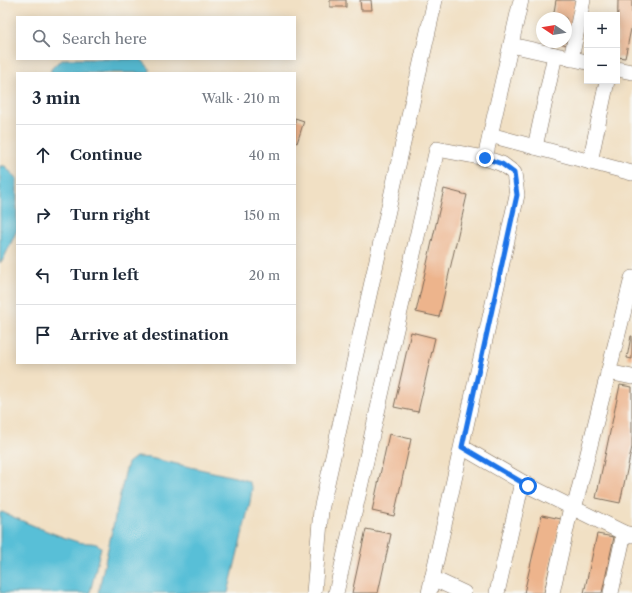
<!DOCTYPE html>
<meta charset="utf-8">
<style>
body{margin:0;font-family:"Libre Caslon Text",serif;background:#f6f6f7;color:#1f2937}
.controls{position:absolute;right:12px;top:12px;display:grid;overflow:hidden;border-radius:0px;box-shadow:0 2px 10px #0003}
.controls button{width:36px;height:36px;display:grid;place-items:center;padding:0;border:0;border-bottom:1px solid #e0e1e3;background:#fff;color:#1f2937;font:20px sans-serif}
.compass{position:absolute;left:536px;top:12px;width:36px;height:36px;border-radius:50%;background:#fff;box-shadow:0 2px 10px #0003;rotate:282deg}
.stop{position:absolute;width:12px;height:12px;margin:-9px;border:3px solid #1a73e8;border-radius:50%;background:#fff}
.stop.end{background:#1a73e8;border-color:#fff;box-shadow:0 1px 4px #0008}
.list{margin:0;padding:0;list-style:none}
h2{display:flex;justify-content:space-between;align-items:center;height:52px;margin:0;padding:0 16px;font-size:17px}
h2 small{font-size:13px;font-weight:400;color:#747a83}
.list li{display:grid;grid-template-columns:26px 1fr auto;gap:12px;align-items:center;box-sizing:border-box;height:60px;padding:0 16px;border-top:1px solid #e0e1e3}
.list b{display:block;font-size:15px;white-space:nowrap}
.list em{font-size:13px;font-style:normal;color:#747a83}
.icon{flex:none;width:22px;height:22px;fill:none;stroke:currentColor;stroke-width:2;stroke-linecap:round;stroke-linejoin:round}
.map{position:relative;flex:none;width:632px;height:593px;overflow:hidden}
.search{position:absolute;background:#fff;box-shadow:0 2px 10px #0003;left:16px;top:16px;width:280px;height:44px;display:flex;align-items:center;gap:10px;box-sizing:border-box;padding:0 14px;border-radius:0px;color:#747a83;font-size:15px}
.panel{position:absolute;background:#fff;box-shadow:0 2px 10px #0003;left:16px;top:72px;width:280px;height:292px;border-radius:0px}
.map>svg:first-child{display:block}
.water{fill:#59bfd7;stroke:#4a747a}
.building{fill:#edb48c}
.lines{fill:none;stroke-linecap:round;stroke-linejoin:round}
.minor-casing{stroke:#7b6a58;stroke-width:16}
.minor{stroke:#fff;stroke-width:15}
.route{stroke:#1a73e8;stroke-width:5}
</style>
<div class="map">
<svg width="632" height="593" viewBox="0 0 632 593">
<rect width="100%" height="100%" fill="#f6f6f2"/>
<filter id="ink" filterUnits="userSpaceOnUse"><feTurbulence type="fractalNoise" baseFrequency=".025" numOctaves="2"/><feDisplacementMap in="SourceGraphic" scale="8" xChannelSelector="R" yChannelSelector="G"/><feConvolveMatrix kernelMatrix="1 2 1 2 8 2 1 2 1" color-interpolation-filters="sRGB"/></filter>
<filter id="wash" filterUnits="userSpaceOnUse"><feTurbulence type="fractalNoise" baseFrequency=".012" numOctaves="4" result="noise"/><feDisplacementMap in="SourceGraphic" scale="16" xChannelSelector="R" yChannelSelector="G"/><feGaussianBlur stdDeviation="0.9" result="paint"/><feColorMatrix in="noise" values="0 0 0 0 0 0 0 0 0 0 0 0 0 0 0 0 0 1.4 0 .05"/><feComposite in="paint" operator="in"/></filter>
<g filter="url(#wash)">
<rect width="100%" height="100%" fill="#f1e0c4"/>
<g class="water">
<polygon points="64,59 141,59 150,69 149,73 51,73 51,69 57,63"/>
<polygon points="0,166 5,166 17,179 17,230 4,258 0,263"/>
<polygon points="136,457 150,458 235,477 248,481 252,488 250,502 228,593 98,593 125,473 128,463"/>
<path d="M2 512C27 523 52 534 78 542 86 544 95 541 101 547L90 593H0V513Z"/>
</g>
<g id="blocks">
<g class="building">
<rect x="330" y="0" width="16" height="7"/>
<polygon points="360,0 371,0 372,10 361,10"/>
<polygon points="556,0 576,0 567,45 556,42 566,42 566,18 553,18"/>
<polygon points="618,0 632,0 632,24 625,58 617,57"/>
<polygon points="295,118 304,121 297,143 295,142"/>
<polygon points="444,189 467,195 439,317 416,312"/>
<polygon points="411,332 435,338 418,412 394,407"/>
<polygon points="631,336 632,336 632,359 627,358"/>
<polygon points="620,385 632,387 632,447 620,503 596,498"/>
<polygon points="389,434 411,439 394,516 372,511"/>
<polygon points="542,515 561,519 544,593 524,593"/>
<polygon points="366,529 391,534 378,593 352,593"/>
<polygon points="597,534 614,537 602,593 584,593"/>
</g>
</g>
</g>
<g filter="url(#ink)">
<use href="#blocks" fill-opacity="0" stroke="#7b6a58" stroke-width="1"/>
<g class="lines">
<defs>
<g id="minor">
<polyline points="511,45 587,62"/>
<polyline points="571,59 583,0"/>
<polyline points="617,69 632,72"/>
<polyline points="490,135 632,173"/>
<polyline points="535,147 555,55"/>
<polyline points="590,162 607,81"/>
<polyline points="608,372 632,377"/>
<polyline points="462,447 529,486 624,533 632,535"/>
<polyline points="574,509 632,278"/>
<polyline points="432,578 464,593"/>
<polyline points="314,593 321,510 435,0"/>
<polyline points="336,593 437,149 485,158"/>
<polyline points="429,593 517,195 514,173 502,164 485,158 521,0"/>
<polyline points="497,593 522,482"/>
<polyline points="552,593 571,507"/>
<polyline points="611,593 624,533"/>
</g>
</defs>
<use href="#minor" class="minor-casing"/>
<use href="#minor" class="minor"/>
</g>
</g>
<g class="lines" filter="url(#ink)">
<polyline class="route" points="485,158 502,164 514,173 517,195 462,447 528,486"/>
</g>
</svg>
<div class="controls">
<button>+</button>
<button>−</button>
</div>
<svg class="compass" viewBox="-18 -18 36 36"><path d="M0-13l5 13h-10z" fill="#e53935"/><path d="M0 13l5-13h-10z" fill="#747a83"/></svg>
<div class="stop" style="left:528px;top:486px"></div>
<div class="stop end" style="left:485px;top:158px"></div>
<div class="search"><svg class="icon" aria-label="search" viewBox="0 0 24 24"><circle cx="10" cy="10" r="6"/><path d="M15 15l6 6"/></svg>Search here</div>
<section class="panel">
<h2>3 min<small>Walk · 210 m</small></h2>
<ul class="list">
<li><svg class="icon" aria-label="ahead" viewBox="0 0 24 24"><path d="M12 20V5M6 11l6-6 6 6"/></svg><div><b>Continue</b></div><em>40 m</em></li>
<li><svg class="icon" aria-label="right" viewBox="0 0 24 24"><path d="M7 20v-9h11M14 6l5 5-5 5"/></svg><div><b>Turn right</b></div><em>150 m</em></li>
<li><svg class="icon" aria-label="left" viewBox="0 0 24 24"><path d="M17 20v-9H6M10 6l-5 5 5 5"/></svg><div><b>Turn left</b></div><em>20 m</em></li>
<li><svg class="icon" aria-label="arrive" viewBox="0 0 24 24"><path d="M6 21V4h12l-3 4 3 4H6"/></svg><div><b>Arrive at destination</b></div></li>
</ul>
</section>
</div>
